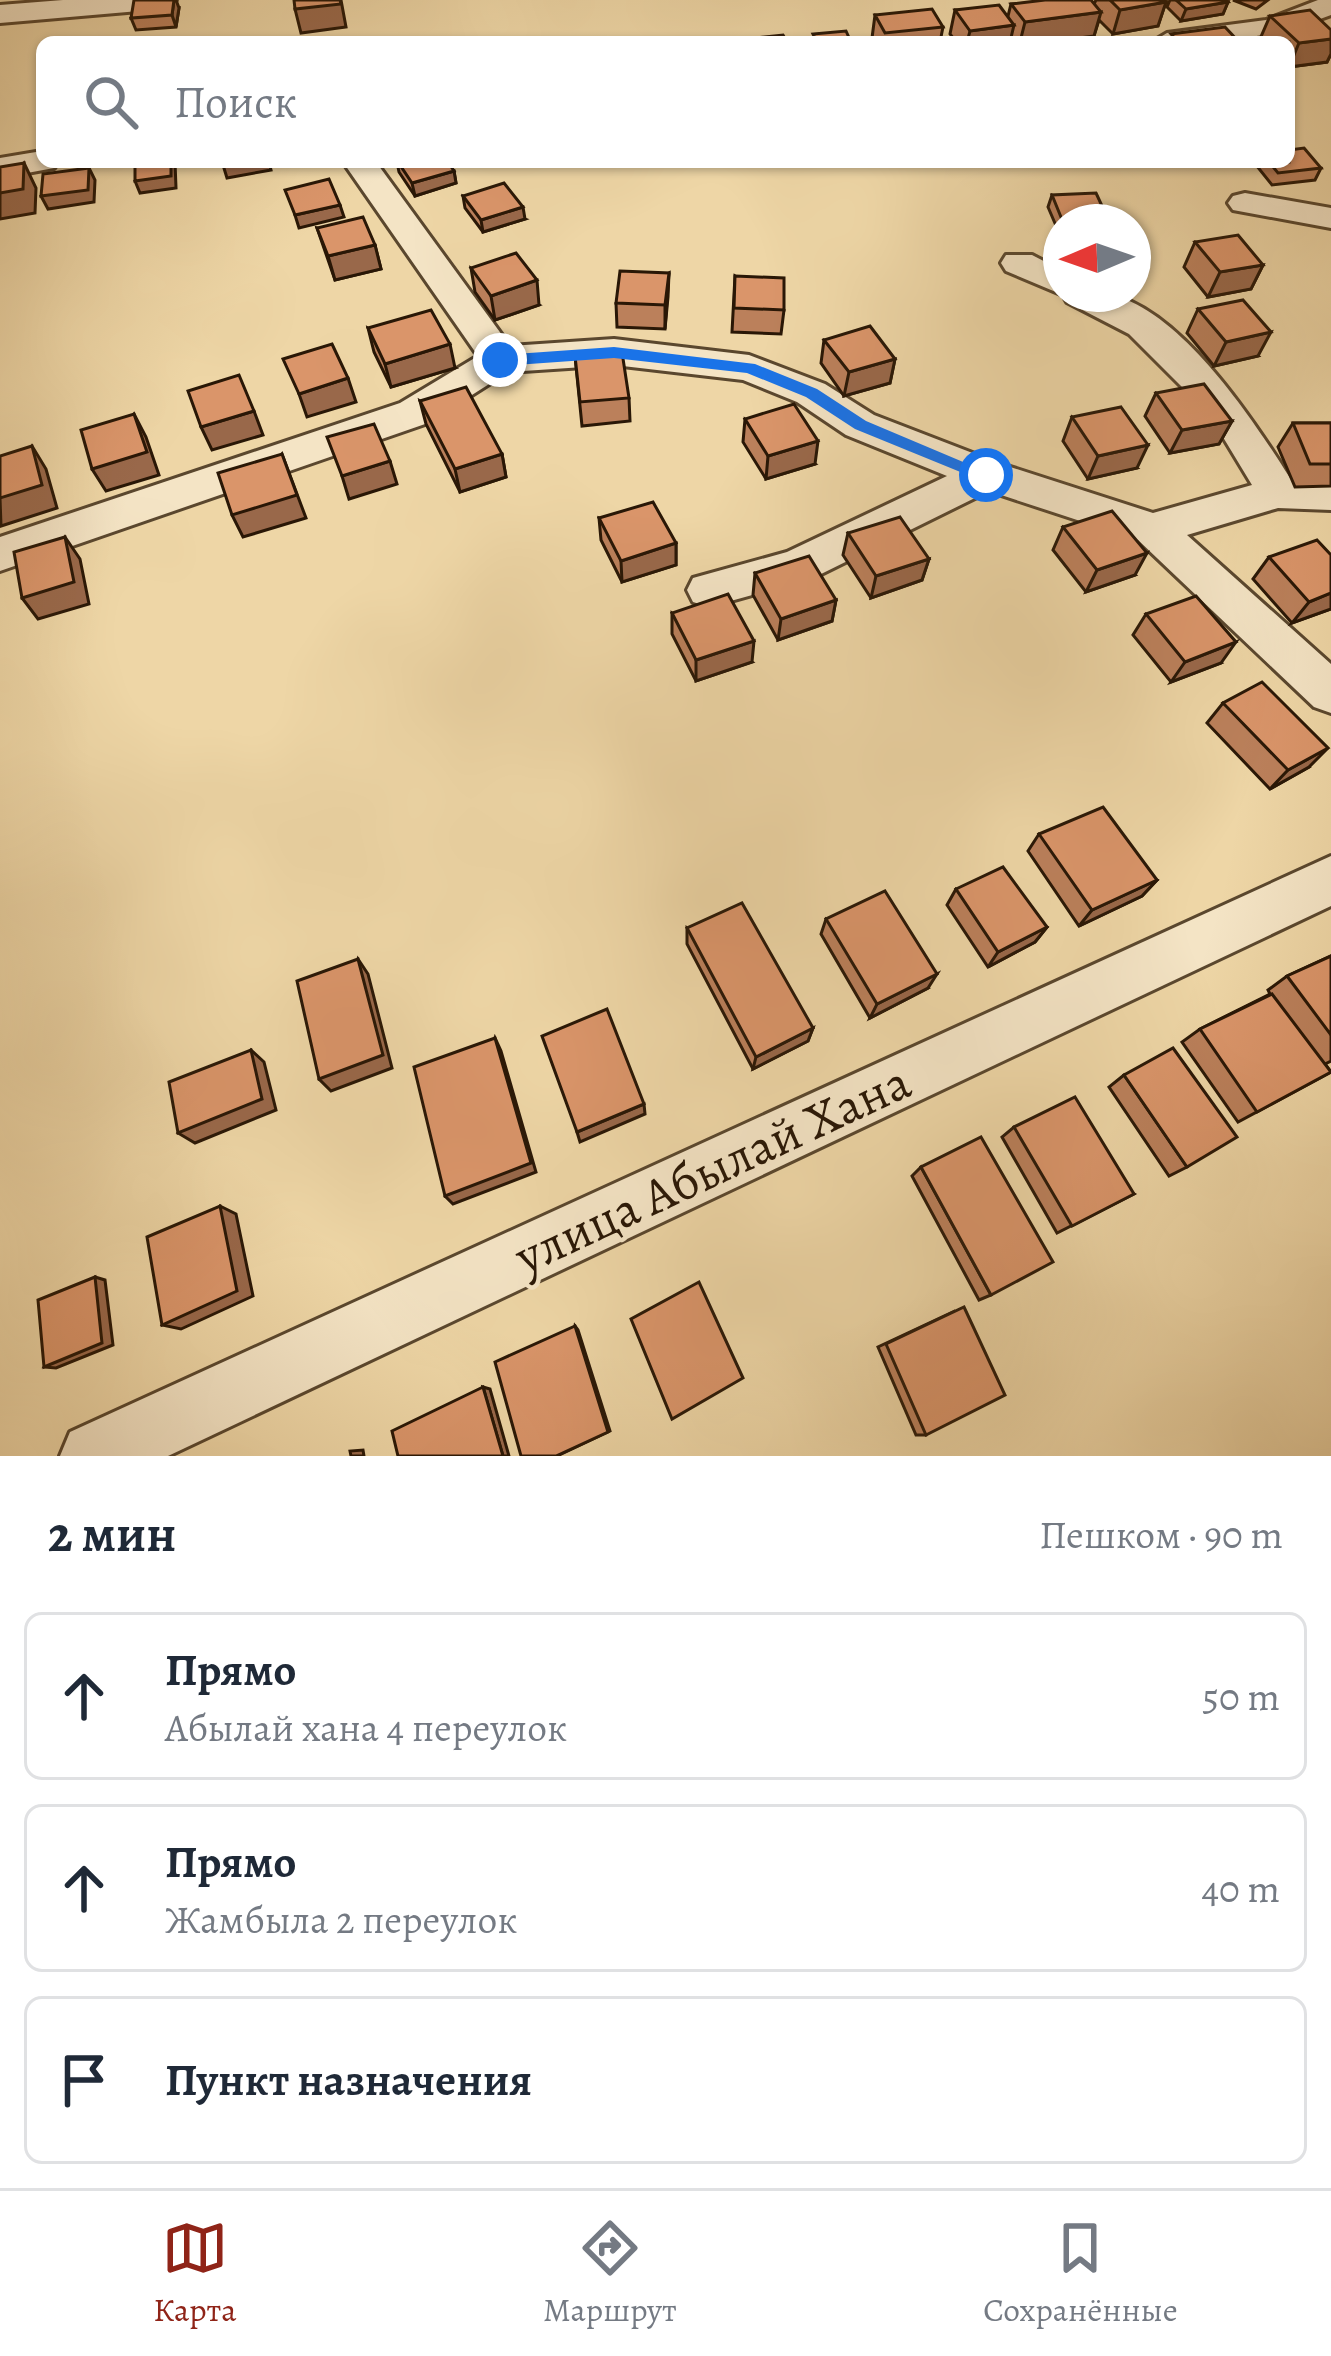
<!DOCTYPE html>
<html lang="ru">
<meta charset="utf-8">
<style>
body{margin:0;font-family:Alegreya,serif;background:#f6f6f7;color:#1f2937}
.compass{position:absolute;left:1043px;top:204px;width:108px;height:108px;border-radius:50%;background:#fff;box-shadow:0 3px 9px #0004;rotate:268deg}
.stop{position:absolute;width:36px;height:36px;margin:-27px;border:9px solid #1a73e8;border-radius:50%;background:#fff}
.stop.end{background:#1a73e8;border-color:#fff;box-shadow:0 3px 12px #0008}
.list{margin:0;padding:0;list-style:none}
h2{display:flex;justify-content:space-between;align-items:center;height:156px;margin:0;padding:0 48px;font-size:51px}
h2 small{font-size:39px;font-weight:400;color:#747a83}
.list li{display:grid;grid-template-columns:78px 1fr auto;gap:36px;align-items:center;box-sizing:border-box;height:168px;margin:0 24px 24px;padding:0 24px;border:3px solid #e0e1e3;border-radius:18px}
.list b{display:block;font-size:45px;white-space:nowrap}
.list p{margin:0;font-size:39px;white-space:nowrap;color:#747a83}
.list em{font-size:39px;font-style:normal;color:#747a83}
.icon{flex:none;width:66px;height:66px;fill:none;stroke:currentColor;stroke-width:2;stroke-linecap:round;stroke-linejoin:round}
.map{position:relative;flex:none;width:1331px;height:1456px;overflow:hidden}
.search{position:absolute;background:#fff;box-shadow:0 3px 9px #0004;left:36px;right:36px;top:36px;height:132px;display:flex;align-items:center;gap:30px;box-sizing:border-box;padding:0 42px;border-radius:18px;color:#747a83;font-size:45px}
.sheet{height:732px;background:#fff}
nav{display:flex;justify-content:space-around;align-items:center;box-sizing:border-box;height:168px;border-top:3px solid #e0e1e3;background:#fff;font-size:33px;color:#747a83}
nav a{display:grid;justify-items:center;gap:6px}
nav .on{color:#8f2418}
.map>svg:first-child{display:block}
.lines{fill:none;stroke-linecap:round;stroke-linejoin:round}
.minor-casing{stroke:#5a472e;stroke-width:6}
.minor{fill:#f4e4c5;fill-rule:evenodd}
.wall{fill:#bb805b;stroke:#291706;stroke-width:3}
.shaded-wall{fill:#99684a;stroke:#291706;stroke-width:3}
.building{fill:#da956a;stroke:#291706;stroke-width:3}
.route{fill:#1a73e8}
.labels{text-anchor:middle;stroke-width:9;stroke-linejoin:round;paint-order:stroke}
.near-street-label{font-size:51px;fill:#291706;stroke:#f4e4c5}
</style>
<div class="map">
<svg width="1331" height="1456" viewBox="0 0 1331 1456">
<rect width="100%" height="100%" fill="#eed6a6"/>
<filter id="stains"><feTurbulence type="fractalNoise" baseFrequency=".00167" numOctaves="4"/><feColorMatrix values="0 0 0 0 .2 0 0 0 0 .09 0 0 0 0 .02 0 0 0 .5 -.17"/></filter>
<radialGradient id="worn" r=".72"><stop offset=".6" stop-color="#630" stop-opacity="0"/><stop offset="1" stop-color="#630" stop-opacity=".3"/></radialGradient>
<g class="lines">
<defs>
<g id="minor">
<polygon points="63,0 176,0 162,9 0,23 0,5"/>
<path d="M1318 0H1331V15C1266 40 1221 42 1152 42L1167 33 1266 20Z"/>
<polygon points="42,151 42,162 58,162 54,168 0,178 0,158"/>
<path d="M343 162H376L510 346 614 339 749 355 825 384 874 415 1001 464 1153 513 1252 485 1209 414 1129 334 1067 302 1063 295 1006 271 1001 263 1006 255H1032L1061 270V294C1076 294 1094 291 1108 294 1180 308 1254 421 1290 478L1331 480V510L1278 508 1187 535 1331 664V713L1314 707 1138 540 989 491 813 578 709 607 693 602 687 590 693 578 787 552 947 476 846 435 797 402 743 380 614 365 508 372 428 423 0 571V537L400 403 478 356Z"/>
<polygon points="1245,193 1331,208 1331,228 1233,210 1228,203 1233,196"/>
<polygon points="1331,856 1331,906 168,1456 60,1456 70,1432"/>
</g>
</defs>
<use href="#minor" class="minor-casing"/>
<use href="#minor" class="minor"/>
</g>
<g class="wall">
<polygon points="1096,0 1164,0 1166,2 1158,26 1113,34 1099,20 1094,36 1050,42 1016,42 1011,37 1010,42 956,42 950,34 955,10 1008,16 1011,4 1094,4"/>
<polygon points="1170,0 1226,0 1228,2 1223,14 1181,21 1167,7"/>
<polygon points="1233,0 1268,0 1256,9"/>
<polygon points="179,8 176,27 136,30 131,18"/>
<polygon points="875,15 943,27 940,42 873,42 872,38"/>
<polygon points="1270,16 1331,30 1331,54 1327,62 1289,67 1289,42 1263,42 1260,39"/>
<polygon points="397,162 454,171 456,183 415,196 399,172"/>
<polygon points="1257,162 1289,162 1321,168 1315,180 1272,185 1256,165"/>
<polygon points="1052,195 1109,221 1108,222 1061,222 1060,235 1048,207"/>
<polygon points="463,196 525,219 483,232 465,208"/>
<polygon points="317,228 375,245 381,269 335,280"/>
<polygon points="1195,242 1263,265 1251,289 1208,297 1184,267"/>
<polygon points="471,268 539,305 495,320 475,292"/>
<polygon points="669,273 665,329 617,327 616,303"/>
<polygon points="735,276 784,310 781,334 732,332"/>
<polygon points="1198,309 1258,356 1214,366 1187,333"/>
<polygon points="368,328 455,368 391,387 374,352"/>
<polygon points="824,340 895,359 890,383 844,396 821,363"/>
<polygon points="575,356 629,398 630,421 582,426"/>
<polygon points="1156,393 1232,421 1219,444 1170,453 1145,416"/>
<polygon points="420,401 502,454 506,477 460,492 426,424"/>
<polygon points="1072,417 1137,468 1088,479 1063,441"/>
<polygon points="745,419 815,464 766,479 743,442"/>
<polygon points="1293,423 1331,423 1331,486 1295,487 1278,447"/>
<polygon points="599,518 676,543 676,565 622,582 601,540"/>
<polygon points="1063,527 1135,575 1086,592 1053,550"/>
<polygon points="848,533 929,559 922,580 871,598 843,555"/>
<polygon points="1331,555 1331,609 1292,623 1253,579 1269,557"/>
<polygon points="755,573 836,600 832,621 778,640 753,595"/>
<polygon points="672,613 752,662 696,681 672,634"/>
<polygon points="1146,614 1221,663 1171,682 1133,635"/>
<polygon points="1223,703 1309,767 1270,789 1207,723"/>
<polygon points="1039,834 1157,880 1142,896 1079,926 1028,851"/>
<polygon points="956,889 1047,927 1035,942 988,967 947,905"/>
<polygon points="826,919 928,988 870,1018 821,934"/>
<polygon points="687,928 813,1028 808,1041 753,1069 687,944"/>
<polygon points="1331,956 1331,1061 1325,1064 1331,1072 1238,1122 1182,1042 1200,1029 1270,994 1268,990 1287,976"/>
<polygon points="1124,1075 1187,1167 1169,1176 1109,1087"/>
<polygon points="1014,1127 1134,1194 1057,1233 1002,1137"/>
<polygon points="921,1167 991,1295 979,1300 912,1176"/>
<polygon points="953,1312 926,1435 916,1435 878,1347"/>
</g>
<g class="shaded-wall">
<polygon points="174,0 176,0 179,8 176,27 172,15"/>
<polygon points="341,0 346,27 301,33 295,9"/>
<polygon points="1166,2 1158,26 1113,34 1120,10"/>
<polygon points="1228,2 1223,14 1181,21 1186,9"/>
<polygon points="1101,12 1094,36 1050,42 1020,42 1025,22"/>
<polygon points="1014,25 1010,42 967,42 970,31"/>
<polygon points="1331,39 1331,54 1327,62 1289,67 1299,43"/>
<polygon points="171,162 175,162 176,188 140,193 135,181"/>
<polygon points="241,162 269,162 271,170 227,178 223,165"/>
<polygon points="24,163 36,188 35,213 0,219 0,193"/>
<polygon points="89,168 95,180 94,202 48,209 41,196"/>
<polygon points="454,171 456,183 415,196 412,183"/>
<polygon points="340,205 344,217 299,228 295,215"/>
<polygon points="523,207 525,219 483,232 481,220"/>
<polygon points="375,245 381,269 335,280 328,256"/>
<polygon points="1263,265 1251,289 1208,297 1220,272"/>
<polygon points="669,273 668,297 665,329 665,305"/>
<polygon points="537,280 539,305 495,320 491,296"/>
<polygon points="1271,332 1258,356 1214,366 1226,342"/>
<polygon points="450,344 455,368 391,387 385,364"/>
<polygon points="895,359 890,383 844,396 849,372"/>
<polygon points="348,378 356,402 307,417 299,394"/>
<polygon points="254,411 263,435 212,450 201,427"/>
<polygon points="134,414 146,437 159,475 106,491 92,469"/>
<polygon points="1232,421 1219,444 1170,453 1182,430"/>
<polygon points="818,441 815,464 766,479 768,456"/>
<polygon points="1148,445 1137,468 1088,479 1098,456"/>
<polygon points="32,446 46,469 57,508 1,526 0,498"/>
<polygon points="282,454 306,518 243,537 232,515"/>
<polygon points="502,454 506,477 460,492 455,469"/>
<polygon points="390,461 397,484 349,499 342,476"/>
<polygon points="65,537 80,559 89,604 38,619 22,598"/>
<polygon points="676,543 676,565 622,582 621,561"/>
<polygon points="1147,553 1135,575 1086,592 1097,570"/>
<polygon points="929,559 922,580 871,598 876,576"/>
<polygon points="1331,593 1331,609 1292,623 1309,602"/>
<polygon points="836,600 832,621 778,640 781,619"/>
<polygon points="754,641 752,662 696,681 696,660"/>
<polygon points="1236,642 1221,663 1171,682 1185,662"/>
<polygon points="1328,748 1309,767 1270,789 1288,770"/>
<polygon points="1157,880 1142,896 1079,926 1092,910"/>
<polygon points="1047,927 1035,942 988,967 998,952"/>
<polygon points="358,959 368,974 392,1068 331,1091 319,1079"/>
<polygon points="937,974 928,988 870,1018 877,1004"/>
<polygon points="813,1028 808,1041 753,1069 756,1057"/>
<polygon points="495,1038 501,1051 536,1172 453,1204 445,1196"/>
<polygon points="251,1050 264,1062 276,1110 195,1143 178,1133"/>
<polygon points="644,1104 645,1114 580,1142 577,1132"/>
<polygon points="220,1206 236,1214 253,1296 181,1329 162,1325"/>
<polygon points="95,1277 105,1280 113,1345 56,1368 44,1367"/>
<polygon points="575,1326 578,1330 610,1431 557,1456"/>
<polygon points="483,1387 490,1389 509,1456 503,1456"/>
<polygon points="363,1450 364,1456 351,1456 350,1451"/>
</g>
<g class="building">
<polygon points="134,0 174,0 172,15 131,18"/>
<polygon points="294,0 340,0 341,4 295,9"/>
<polygon points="1045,0 1091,0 1101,12 1025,22 1011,4"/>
<polygon points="1110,0 1164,0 1166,2 1120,10"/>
<polygon points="1176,0 1226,0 1228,2 1186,9"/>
<polygon points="999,5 1014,25 970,31 955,10"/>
<polygon points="932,9 943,27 885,33 875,15"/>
<polygon points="1310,10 1331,30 1331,39 1299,43 1270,16"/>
<polygon points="1225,27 1239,42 1178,42 1171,34"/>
<polygon points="846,31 851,42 817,42 813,34"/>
<polygon points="783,35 787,42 748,42 747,39"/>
<polygon points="1304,148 1321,168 1278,173 1269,162 1289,162 1289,150"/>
<polygon points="135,162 171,162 171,176 135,181"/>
<polygon points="398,162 448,162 454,171 412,183"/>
<polygon points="24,163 23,189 0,193 0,167"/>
<polygon points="89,168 88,190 41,196 43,174"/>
<polygon points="329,179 340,205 295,215 285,190"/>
<polygon points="504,183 523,207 481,220 463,196"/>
<polygon points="1096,193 1109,221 1063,222 1052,195"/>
<polygon points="363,217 375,245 328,256 317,228"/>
<polygon points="1238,235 1263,265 1220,272 1195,242"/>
<polygon points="516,253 537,280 491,296 471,268"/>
<polygon points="620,271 669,273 665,305 616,303"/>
<polygon points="735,276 784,278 784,310 734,308"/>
<polygon points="1243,300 1271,332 1226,342 1198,309"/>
<polygon points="431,310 450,344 385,364 368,328"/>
<polygon points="870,326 895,359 849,372 824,340"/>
<polygon points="332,344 348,378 299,394 283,359"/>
<polygon points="622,352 629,398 580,402 575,356"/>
<polygon points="239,375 254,411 201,427 188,391"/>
<polygon points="1204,384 1232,421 1182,430 1156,393"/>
<polygon points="466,387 502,454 455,469 420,401"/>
<polygon points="794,404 818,441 768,456 745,419"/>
<polygon points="1121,407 1148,445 1098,456 1072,417"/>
<polygon points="134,414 147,452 92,469 81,430"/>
<polygon points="1293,423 1331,423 1331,464 1310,464"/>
<polygon points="374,424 390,461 342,476 327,437"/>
<polygon points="32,446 42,485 0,498 0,456"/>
<polygon points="282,454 297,495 232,515 218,473"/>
<polygon points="653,502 676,543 621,561 599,518"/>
<polygon points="1112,511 1147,553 1097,570 1063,527"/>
<polygon points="900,517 929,559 876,576 848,533"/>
<polygon points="65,537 74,582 22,598 14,552"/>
<polygon points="1317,540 1331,555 1331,593 1309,602 1269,557"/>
<polygon points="809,556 836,600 781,619 755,573"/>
<polygon points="728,594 754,641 696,660 672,613"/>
<polygon points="1196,596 1236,642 1185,662 1146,614"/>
<polygon points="1262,682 1328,748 1288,770 1223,703"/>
<polygon points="1103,807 1157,880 1092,910 1039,834"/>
<polygon points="1003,867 1047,927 998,952 956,889"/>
<polygon points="885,891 937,974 877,1004 826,919"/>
<polygon points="742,903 813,1028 756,1057 687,928"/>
<polygon points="1331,956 1331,1035 1287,976"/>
<polygon points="358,959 383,1055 319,1079 297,981"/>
<polygon points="1272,994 1331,1072 1257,1112 1200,1029"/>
<polygon points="607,1009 644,1104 577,1132 542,1036"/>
<polygon points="495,1038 531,1163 445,1196 414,1067"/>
<polygon points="1173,1048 1237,1137 1187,1167 1124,1075"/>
<polygon points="251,1050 262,1099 178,1133 169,1082"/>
<polygon points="1075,1097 1134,1194 1072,1226 1014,1127"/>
<polygon points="981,1137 1053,1262 991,1295 921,1167"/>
<polygon points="220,1206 237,1291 162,1325 147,1237"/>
<polygon points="95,1277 102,1343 44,1367 38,1300"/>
<polygon points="699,1282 743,1378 672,1419 631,1319"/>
<polygon points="964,1307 1005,1395 926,1435 886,1344"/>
<polygon points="575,1326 608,1432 556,1456 521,1456 495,1362"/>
<polygon points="483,1387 503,1456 398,1456 392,1431"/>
</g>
<polygon class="route" points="614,347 755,364 817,389 866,421 994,475 980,480 855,429 806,397 747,373 614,358 500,366 492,360 500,355"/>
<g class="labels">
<g class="near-street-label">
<text transform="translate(712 1168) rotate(-25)" y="18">улица Абылай Хана</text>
</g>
</g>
<rect width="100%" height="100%" filter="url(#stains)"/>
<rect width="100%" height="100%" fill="url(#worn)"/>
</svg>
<svg class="compass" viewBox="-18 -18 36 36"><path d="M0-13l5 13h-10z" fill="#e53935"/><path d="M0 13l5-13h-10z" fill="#747a83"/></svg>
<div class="stop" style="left:986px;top:475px"></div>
<div class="stop end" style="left:500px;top:360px"></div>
<div class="search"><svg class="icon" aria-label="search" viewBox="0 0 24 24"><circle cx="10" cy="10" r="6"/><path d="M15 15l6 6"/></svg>Поиск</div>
</div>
<section class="sheet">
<h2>2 мин<small>Пешком · 90 m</small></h2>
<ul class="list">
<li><svg class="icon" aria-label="ahead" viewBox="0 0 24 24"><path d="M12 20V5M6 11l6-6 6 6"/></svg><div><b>Прямо</b><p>Абылай хана 4 переулок</p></div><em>50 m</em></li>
<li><svg class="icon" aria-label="ahead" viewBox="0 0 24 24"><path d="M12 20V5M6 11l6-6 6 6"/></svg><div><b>Прямо</b><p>Жамбыла 2 переулок</p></div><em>40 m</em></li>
<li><svg class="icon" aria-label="arrive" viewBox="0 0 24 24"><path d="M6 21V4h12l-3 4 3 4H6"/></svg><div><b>Пункт назначения</b></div></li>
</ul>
</section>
<nav>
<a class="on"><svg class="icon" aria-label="map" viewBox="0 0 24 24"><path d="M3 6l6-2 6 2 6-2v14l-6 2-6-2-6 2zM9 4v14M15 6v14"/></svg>Карта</a>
<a><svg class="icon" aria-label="directions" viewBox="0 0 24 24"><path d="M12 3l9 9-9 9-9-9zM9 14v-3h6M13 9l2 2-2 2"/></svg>Маршрут</a>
<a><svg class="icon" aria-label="saved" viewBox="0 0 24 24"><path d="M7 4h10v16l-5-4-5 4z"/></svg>Сохранённые</a>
</nav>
